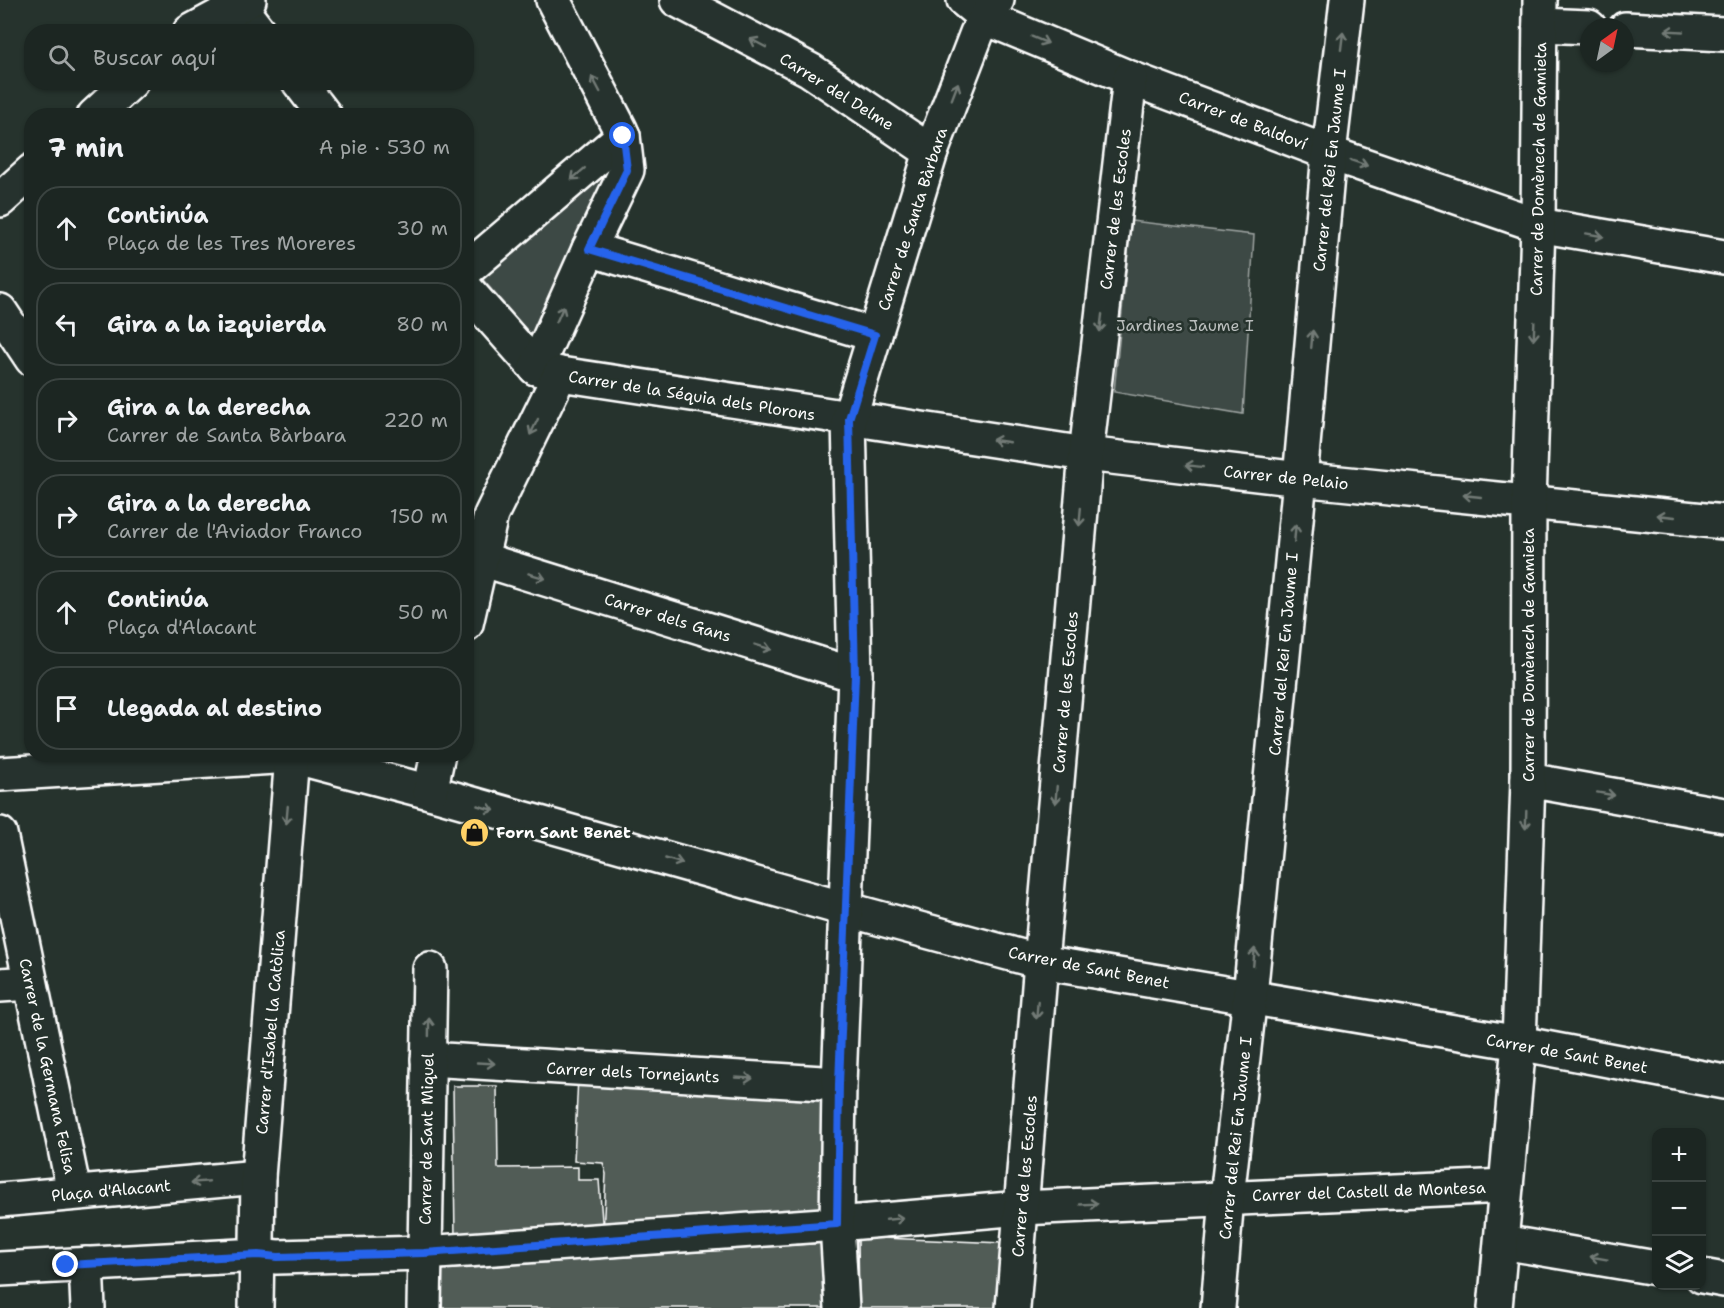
<!DOCTYPE html>
<html lang="es">
<meta charset="utf-8">
<style>
body{margin:0;font-family:"Shantell Sans",sans-serif;background:#252e2a;color:#f1f3f6}
.controls{position:absolute;right:18px;bottom:18px;display:grid;overflow:hidden;border-radius:12px;box-shadow:0 2px 4px #0004}
.controls button{width:54px;height:54px;display:grid;place-items:center;padding:0;border:0;border-bottom:2px solid #3a4340;background:#1c2622;color:#f1f3f6;font:30px sans-serif}
.compass{position:absolute;left:1580px;top:18px;width:54px;height:54px;border-radius:50%;background:#1c2622;box-shadow:0 2px 4px #0004;rotate:33deg}
.stop{position:absolute;width:18px;height:18px;margin:-14px;border:4px solid #2563eb;border-radius:50%;background:#fff}
.stop.end{background:#2563eb;border-color:#fff;box-shadow:0 2px 6px #0008}
.list{margin:0;padding:0;list-style:none}
h2{display:flex;justify-content:space-between;align-items:center;height:78px;margin:0;padding:0 24px;font-size:26px}
h2 small{font-size:20px;font-weight:400;color:#a0a5a5}
.list li{display:grid;grid-template-columns:39px 1fr auto;gap:18px;align-items:center;box-sizing:border-box;height:84px;margin:0 12px 12px;padding:0 12px;border:2px solid #3a4340;border-radius:24px}
.list b{display:block;font-size:22px;white-space:nowrap}
.list p{margin:0;font-size:20px;white-space:nowrap;color:#a0a5a5}
.list em{font-size:20px;font-style:normal;color:#a0a5a5}
.icon{flex:none;width:33px;height:33px;fill:none;stroke:currentColor;stroke-width:2;stroke-linecap:round;stroke-linejoin:round}
.map{position:relative;flex:none;width:1724px;height:1308px;overflow:hidden}
.search{position:absolute;background:#1c2622;box-shadow:0 2px 4px #0004;left:24px;top:24px;width:450px;height:66px;display:flex;align-items:center;gap:15px;box-sizing:border-box;padding:0 21px;border-radius:24px;color:#a0a5a5;font-size:22px}
.panel{position:absolute;background:#1c2622;box-shadow:0 2px 4px #0004;left:24px;top:108px;width:450px;height:654px;border-radius:24px}
.map>svg:first-child{display:block}
.green{fill:#3e4944;stroke:#9ea4a2;stroke-width:1.5}
.building{fill:#515c57;stroke:#fff;stroke-width:1.5}
.lines{fill:none;stroke-linecap:round;stroke-linejoin:round}
.minor-casing{stroke:#fff;stroke-width:38}
.minor{stroke:#26332d;stroke-width:33}
.oneway{stroke:#727a76}
.route{stroke:#2563eb;stroke-width:8}
.labels{text-anchor:middle;stroke-width:5;stroke-linejoin:round;paint-order:stroke}
.street-label{font-size:16px;fill:#fff;stroke:#26332d}
.park-label{font-size:16px;fill:#bbbfbe;stroke:#26332d}
.poi-label{font-size:16px;font-weight:bold;fill:#fff;stroke:#26332d;text-anchor:start}
</style>
<div class="map">
<svg width="1724" height="1308" viewBox="0 0 1724 1308">
<rect width="100%" height="100%" fill="#26332d"/>
<filter id="ink" filterUnits="userSpaceOnUse"><feTurbulence type="fractalNoise" baseFrequency=".0167" numOctaves="2"/><feDisplacementMap in="SourceGraphic" scale="12" xChannelSelector="R" yChannelSelector="G"/><feConvolveMatrix kernelMatrix="1 2 1 2 8 2 1 2 1" color-interpolation-filters="sRGB"/></filter>
<g filter="url(#ink)">
<g class="green">
<polygon points="613,151 618,170 537,342 478,274"/>
<polygon points="1131,221 1254,235 1243,414 1114,392"/>
</g>
<g class="building">
<polygon points="578,1077 836,1092 829,1216 603,1234 606,1174 603,1163 574,1161"/>
<polygon points="453,1086 497,1086 498,1168 578,1167 578,1180 599,1180 603,1234 455,1239"/>
<polygon points="858,1237 1003,1243 997,1308 859,1308"/>
<polygon points="824,1243 829,1308 440,1308 438,1270"/>
</g>
<g class="lines">
<defs>
<g id="minor">
<polyline points="677,0 810,70 931,152"/>
<polyline points="964,0 986,18 1130,78 1329,153 1538,225 1724,257"/>
<polyline points="239,6 259,32"/>
<polyline points="1540,25 1589,27"/>
<polyline points="1625,29 1724,34"/>
<polyline points="190,32 249,0"/>
<polyline points="299,82 325,116"/>
<polyline points="94,116 131,82"/>
<polyline points="0,200 32,171"/>
<polyline points="589,249 875,335"/>
<polyline points="466,270 623,136"/>
<polyline points="466,289 536,368"/>
<polyline points="0,311 32,359"/>
<polyline points="536,368 560,374 1086,454 1300,479 1724,522"/>
<polyline points="536,368 589,249 627,170 623,136 620,129 553,0"/>
<polyline points="481,559 855,675"/>
<polyline points="466,624 491,515 560,374"/>
<polyline points="0,774 292,756 430,792 845,909 1041,962 1519,1043 1724,1082"/>
<polyline points="1528,780 1724,815"/>
<polyline points="430,792 438,754"/>
<polyline points="0,834 74,1192"/>
<polyline points="0,985 30,983"/>
<polyline points="428,1059 839,1084"/>
<polyline points="0,1200 258,1177"/>
<polyline points="1502,1242 1656,1268"/>
<polyline points="86,1264 88,1308"/>
<polyline points="0,1269 258,1255 277,1257 424,1253 837,1224 1021,1208 1506,1186"/>
<polyline points="1702,1276 1724,1280"/>
<polyline points="256,1308 258,1177 292,756"/>
<polyline points="424,1308 430,969"/>
<polyline points="842,1308 837,1224 839,1084 855,675 849,419 931,152 977,33 997,0"/>
<polyline points="1013,1308 1041,962 1086,454 1130,78"/>
<polyline points="1218,1308 1227,1197 1250,996 1300,479 1329,153 1347,0"/>
<polyline points="1495,1308 1519,1043 1528,780 1529,502 1538,225 1540,0"/>
</g>
</defs>
<use href="#minor" class="minor-casing"/>
<use href="#minor" class="minor"/>
</g>
<defs><path id="oneway-shaft" d="M-6 0H5M1.5-3L5.5 0L1.5 3" fill="none" stroke-width="1.6" stroke-linecap="round" stroke-linejoin="round" transform="scale(1.5)"/></defs>
<g class="oneway">
<use href="#oneway-shaft" transform="translate(1674 31) rotate(-177)"/>
<use href="#oneway-shaft" transform="translate(1040 40) rotate(22)"/>
<use href="#oneway-shaft" transform="translate(1342 41) rotate(-83)"/>
<use href="#oneway-shaft" transform="translate(758 43) rotate(-152)"/>
<use href="#oneway-shaft" transform="translate(596 84) rotate(-118)"/>
<use href="#oneway-shaft" transform="translate(955 91) rotate(-69)"/>
<use href="#oneway-shaft" transform="translate(1359 163) rotate(19)"/>
<use href="#oneway-shaft" transform="translate(578 174) rotate(139)"/>
<use href="#oneway-shaft" transform="translate(1595 235) rotate(10)"/>
<use href="#oneway-shaft" transform="translate(560 314) rotate(-66)"/>
<use href="#oneway-shaft" transform="translate(1101 323) rotate(97)"/>
<use href="#oneway-shaft" transform="translate(1534 331) rotate(92)"/>
<use href="#oneway-shaft" transform="translate(1312 339) rotate(-85)"/>
<use href="#oneway-shaft" transform="translate(534 427) rotate(116)"/>
<use href="#oneway-shaft" transform="translate(1001 441) rotate(-172)"/>
<use href="#oneway-shaft" transform="translate(1194 466) rotate(-173)"/>
<use href="#oneway-shaft" transform="translate(1472 496) rotate(-174)"/>
<use href="#oneway-shaft" transform="translate(1666 516) rotate(-174)"/>
<use href="#oneway-shaft" transform="translate(1080 517) rotate(95)"/>
<use href="#oneway-shaft" transform="translate(1295 533) rotate(-85)"/>
<use href="#oneway-shaft" transform="translate(537 576) rotate(17)"/>
<use href="#oneway-shaft" transform="translate(763 647) rotate(17)"/>
<use href="#oneway-shaft" transform="translate(1606 794) rotate(10)"/>
<use href="#oneway-shaft" transform="translate(1056 795) rotate(95)"/>
<use href="#oneway-shaft" transform="translate(486 808) rotate(16)"/>
<use href="#oneway-shaft" transform="translate(287 815) rotate(95)"/>
<use href="#oneway-shaft" transform="translate(1526 820) rotate(92)"/>
<use href="#oneway-shaft" transform="translate(674 861) rotate(16)"/>
<use href="#oneway-shaft" transform="translate(1254 957) rotate(-85)"/>
<use href="#oneway-shaft" transform="translate(1037 1010) rotate(95)"/>
<use href="#oneway-shaft" transform="translate(429 1027) rotate(-89)"/>
<use href="#oneway-shaft" transform="translate(486 1063) rotate(3)"/>
<use href="#oneway-shaft" transform="translate(744 1078) rotate(3)"/>
<use href="#oneway-shaft" transform="translate(200 1182) rotate(175)"/>
<use href="#oneway-shaft" transform="translate(1089 1204) rotate(-3)"/>
<use href="#oneway-shaft" transform="translate(895 1219) rotate(-5)"/>
<use href="#oneway-shaft" transform="translate(1599 1258) rotate(-170)"/>
</g>
</g>
<g class="lines" filter="url(#ink)">
<polyline class="route" points="66,1265 258,1255 278,1257 424,1253 837,1224 839,1084 855,675 849,419 875,335 589,249 627,170 623,136"/>
</g>
<defs>
<symbol id="shop-disc" viewBox="-11 -11 22 22"><circle r="9.5" fill="#ffd166" stroke="#26332d"/><path d="M-5-2.5h2.3a2.7 3.5 0 0 1 5.4 0H5L5.5 6h-11ZM-1.5-2.5h3a1.5 2.3 0 0 0-3 0Z" fill="#111"/></symbol>
</defs>
<g fill-rule="evenodd">
<use href="#shop-disc" x="458" y="816" width="33" height="33"/>
</g>
<g class="labels">
<g class="street-label">
<text transform="translate(837 91) rotate(32)" y="6">Carrer del Delme</text>
<text transform="translate(1243 120) rotate(21)" y="6">Carrer de Baldoví</text>
<text transform="translate(1538 169) rotate(-89)" y="6">Carrer de Domènech de Gamieta</text>
<text transform="translate(1329 170) rotate(-84)" y="6">Carrer del Rei En Jaume I</text>
<text transform="translate(1115 209) rotate(-83)" y="6">Carrer de les Escoles</text>
<text transform="translate(912 219) rotate(-72)" y="6">Carrer de Santa Bàrbara</text>
<text transform="translate(692 395) rotate(9)" y="6">Carrer de la Séquia dels Plorons</text>
<text transform="translate(1286 477) rotate(6)" y="6">Carrer de Pelaio</text>
<text transform="translate(668 617) rotate(17)" y="6">Carrer dels Gans</text>
<text transform="translate(1283 654) rotate(-85)" y="6">Carrer del Rei En Jaume I</text>
<text transform="translate(1528 655) rotate(-90)" y="6">Carrer de Domènech de Gamieta</text>
<text transform="translate(1065 692) rotate(-85)" y="6">Carrer de les Escoles</text>
<text transform="translate(1089 967) rotate(11)" y="6">Carrer de Sant Benet</text>
<text transform="translate(270 1032) rotate(-85)" y="6">Carrer d'Isabel la Catòlica</text>
<text transform="translate(1567 1053) rotate(10)" y="6">Carrer de Sant Benet</text>
<text transform="translate(48 1066) rotate(78)" y="6">Carrer de la Germana Felisa</text>
<text transform="translate(633 1072) rotate(3)" y="6">Carrer dels Tornejants</text>
<text transform="translate(1235 1138) rotate(-84)" y="6">Carrer del Rei En Jaume I</text>
<text transform="translate(426 1139) rotate(-89)" y="6">Carrer de Sant Miquel</text>
<text transform="translate(1024 1176) rotate(-85)" y="6">Carrer de les Escoles</text>
<text transform="translate(111 1190) rotate(-5)" y="6">Plaça d'Alacant</text>
<text transform="translate(1369 1191) rotate(-2)" y="6">Carrer del Castell de Montesa</text>
</g>
<g class="park-label">
<text x="1185" y="331">Jardines Jaume I</text>
</g>
<g class="poi-label">
<text x="496" y="838">Forn Sant Benet</text>
</g>
</g>
</svg>
<div class="controls">
<button>+</button>
<button>−</button>
<button><svg class="icon" aria-label="layers" viewBox="0 0 24 24"><path d="M12 4l9 5-9 5-9-5zM3 14l9 5 9-5"/></svg></button>
</div>
<svg class="compass" viewBox="-18 -18 36 36"><path d="M0-13l5 13h-10z" fill="#e53935"/><path d="M0 13l5-13h-10z" fill="#a0a5a5"/></svg>
<div class="stop" style="left:623px;top:136px"></div>
<div class="stop end" style="left:66px;top:1265px"></div>
<div class="search"><svg class="icon" aria-label="search" viewBox="0 0 24 24"><circle cx="10" cy="10" r="6"/><path d="M15 15l6 6"/></svg>Buscar aquí</div>
<section class="panel">
<h2>7 min<small>A pie · 530 m</small></h2>
<ul class="list">
<li><svg class="icon" aria-label="ahead" viewBox="0 0 24 24"><path d="M12 20V5M6 11l6-6 6 6"/></svg><div><b>Continúa</b><p>Plaça de les Tres Moreres</p></div><em>30 m</em></li>
<li><svg class="icon" aria-label="left" viewBox="0 0 24 24"><path d="M17 20v-9H6M10 6l-5 5 5 5"/></svg><div><b>Gira a la izquierda</b></div><em>80 m</em></li>
<li><svg class="icon" aria-label="right" viewBox="0 0 24 24"><path d="M7 20v-9h11M14 6l5 5-5 5"/></svg><div><b>Gira a la derecha</b><p>Carrer de Santa Bàrbara</p></div><em>220 m</em></li>
<li><svg class="icon" aria-label="right" viewBox="0 0 24 24"><path d="M7 20v-9h11M14 6l5 5-5 5"/></svg><div><b>Gira a la derecha</b><p>Carrer de l'Aviador Franco</p></div><em>150 m</em></li>
<li><svg class="icon" aria-label="ahead" viewBox="0 0 24 24"><path d="M12 20V5M6 11l6-6 6 6"/></svg><div><b>Continúa</b><p>Plaça d'Alacant</p></div><em>50 m</em></li>
<li><svg class="icon" aria-label="arrive" viewBox="0 0 24 24"><path d="M6 21V4h12l-3 4 3 4H6"/></svg><div><b>Llegada al destino</b></div></li>
</ul>
</section>
</div>
